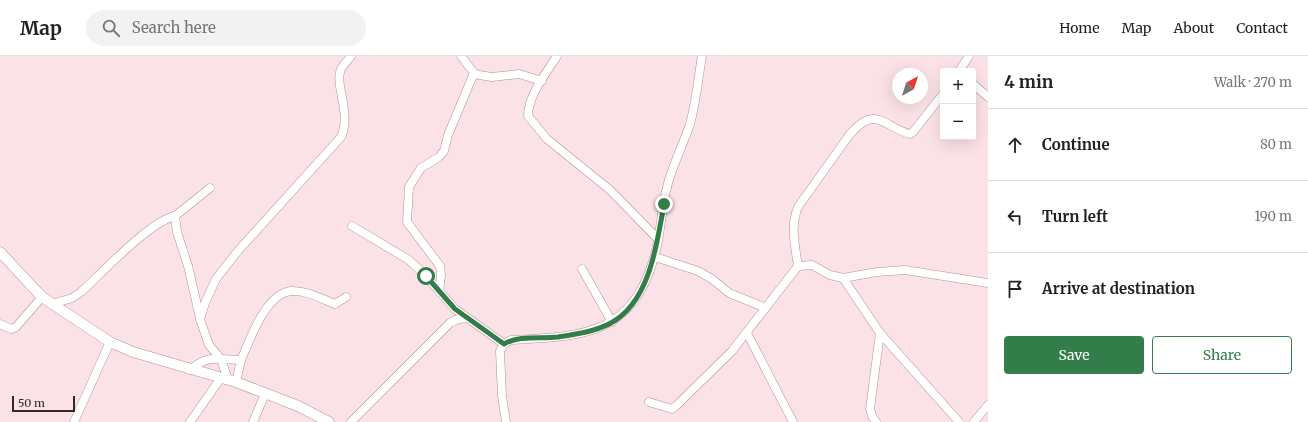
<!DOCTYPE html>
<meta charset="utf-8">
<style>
body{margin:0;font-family:Merriweather,serif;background:#f2f2f2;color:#222}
.controls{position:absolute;right:12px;top:12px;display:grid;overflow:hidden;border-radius:4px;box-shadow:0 4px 16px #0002}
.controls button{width:36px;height:36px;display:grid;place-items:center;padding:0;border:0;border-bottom:1px solid #e0e0e0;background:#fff;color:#222;font:20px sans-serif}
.compass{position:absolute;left:892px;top:12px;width:36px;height:36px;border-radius:50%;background:#fff;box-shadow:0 4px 16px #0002;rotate:39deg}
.scale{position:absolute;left:12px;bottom:10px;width:63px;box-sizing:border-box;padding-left:4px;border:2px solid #35262a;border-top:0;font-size:11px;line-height:14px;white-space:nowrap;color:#35262a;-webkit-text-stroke:3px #fbe2e7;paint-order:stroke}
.stop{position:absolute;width:12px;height:12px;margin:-9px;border:3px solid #337d4a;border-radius:50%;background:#fff}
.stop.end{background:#337d4a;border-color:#fff;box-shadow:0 1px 4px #0008}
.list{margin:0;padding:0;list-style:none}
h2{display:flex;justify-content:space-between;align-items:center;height:52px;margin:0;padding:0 16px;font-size:17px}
h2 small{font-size:13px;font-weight:400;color:#767676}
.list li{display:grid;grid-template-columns:26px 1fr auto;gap:12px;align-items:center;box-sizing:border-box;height:72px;padding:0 16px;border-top:1px solid #e0e0e0}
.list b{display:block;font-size:15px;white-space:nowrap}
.list em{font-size:13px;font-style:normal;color:#767676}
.actions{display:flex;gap:8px;padding:12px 16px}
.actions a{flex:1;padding:9px 0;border:1px solid #337d4a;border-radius:4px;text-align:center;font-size:14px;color:#337d4a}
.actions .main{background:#337d4a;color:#fff}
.icon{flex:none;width:22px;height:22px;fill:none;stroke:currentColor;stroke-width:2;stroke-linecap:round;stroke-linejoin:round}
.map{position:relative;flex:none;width:988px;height:366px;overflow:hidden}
header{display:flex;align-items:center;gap:24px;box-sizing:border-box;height:56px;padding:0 20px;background:#fff;border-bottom:1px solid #e0e0e0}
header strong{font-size:19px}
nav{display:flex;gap:22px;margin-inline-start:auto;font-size:14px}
.search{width:280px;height:36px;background:#f2f2f2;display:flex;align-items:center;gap:10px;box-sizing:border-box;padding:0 14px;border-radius:22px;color:#767676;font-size:15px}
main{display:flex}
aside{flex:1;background:#fff}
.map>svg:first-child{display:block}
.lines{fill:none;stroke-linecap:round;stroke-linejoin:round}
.minor-casing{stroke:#b58f97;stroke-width:9}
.tertiary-casing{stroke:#b58f97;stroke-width:11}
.minor{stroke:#fff;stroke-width:8}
.tertiary{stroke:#fff;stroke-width:10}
.route{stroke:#337d4a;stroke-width:5}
</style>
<header>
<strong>Map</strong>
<div class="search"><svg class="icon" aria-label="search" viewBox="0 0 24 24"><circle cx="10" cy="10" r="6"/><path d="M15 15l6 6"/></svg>Search here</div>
<nav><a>Home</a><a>Map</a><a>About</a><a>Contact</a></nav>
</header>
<main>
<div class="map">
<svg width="988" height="366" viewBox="0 0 988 366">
<rect width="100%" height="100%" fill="#fbe2e7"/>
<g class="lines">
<defs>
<g id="minor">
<polyline points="461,0 474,17 479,19 492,21 519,18 542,25"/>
<path d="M557 0C546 17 528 40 528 60L547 83 610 134 658 183"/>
<polyline points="959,15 969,0"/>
<polyline points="973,28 988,41"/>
<polyline points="352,170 409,204 426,220 455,253 504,288"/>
<polyline points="655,201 698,215 712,223 729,237 766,252"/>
<path d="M798 210C795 190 790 170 798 151L850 78C877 48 883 71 910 78L913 76 943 38"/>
<polyline points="582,213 612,266"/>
<polyline points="843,222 880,277 959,366"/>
<polyline points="439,236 441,219 440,210 407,166 409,131 421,112 439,101 444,95 448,79 474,17"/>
<path d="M52 248 72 242 81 236C103 216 149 166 175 160"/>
<polyline points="200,262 188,210 177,176 175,160 210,132"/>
<polyline points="0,268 11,273 16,271 42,241"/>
<polyline points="747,277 793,366"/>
<path d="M241 304C250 284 265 238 291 235 306 234 322 243 335 248L346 241"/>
<path d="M190 314C201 305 207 302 221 303L228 324"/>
<path d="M236 326 241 304 221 303 209 289 200 263 205 247 216 223 237 196 341 81C352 57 334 29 341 13 344 8 348 4 351 0"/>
<polyline points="649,346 672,353 676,350 732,295 798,210 812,209 830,219 843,222 877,216 905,214 988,227"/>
<polyline points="74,366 110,286"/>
<polyline points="190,366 221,322"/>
<polyline points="253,366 265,338"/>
<polyline points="351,366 450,267 455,264 466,262"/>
<path d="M506 366 502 340 500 295 504 288 511 284C581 280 631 281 654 202 661 179 661 154 667 131 672 111 682 91 689 71 696 49 698 23 702 0"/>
<polyline points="876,366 872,360 870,353 880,277"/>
<polyline points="974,366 988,349"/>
</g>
<polyline id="tertiary" points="0,196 42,241 110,286 133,296 236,326 298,350 329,366"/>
</defs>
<use href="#minor" class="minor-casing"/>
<use href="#tertiary" class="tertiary-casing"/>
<use href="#minor" class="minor"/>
<use href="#tertiary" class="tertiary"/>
</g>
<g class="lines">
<path class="route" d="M426 220 455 253 504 288C519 279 541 283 558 281 576 278 594 276 611 267 650 246 657 187 664 148"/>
</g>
</svg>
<div class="controls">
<button>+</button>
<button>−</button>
</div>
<svg class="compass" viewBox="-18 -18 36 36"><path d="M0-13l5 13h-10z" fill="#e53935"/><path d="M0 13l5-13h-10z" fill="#767676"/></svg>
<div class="scale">50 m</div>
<div class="stop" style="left:426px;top:220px"></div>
<div class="stop end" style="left:664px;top:148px"></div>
</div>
<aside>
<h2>4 min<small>Walk · 270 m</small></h2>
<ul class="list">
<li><svg class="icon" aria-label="ahead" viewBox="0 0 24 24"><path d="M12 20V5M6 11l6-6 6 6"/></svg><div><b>Continue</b></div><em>80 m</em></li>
<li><svg class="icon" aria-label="left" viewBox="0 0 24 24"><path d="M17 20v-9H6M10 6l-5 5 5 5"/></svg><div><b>Turn left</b></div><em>190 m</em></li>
<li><svg class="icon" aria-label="arrive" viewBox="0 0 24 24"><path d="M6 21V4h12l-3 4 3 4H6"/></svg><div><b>Arrive at destination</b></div></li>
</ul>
<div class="actions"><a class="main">Save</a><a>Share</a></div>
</aside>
</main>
